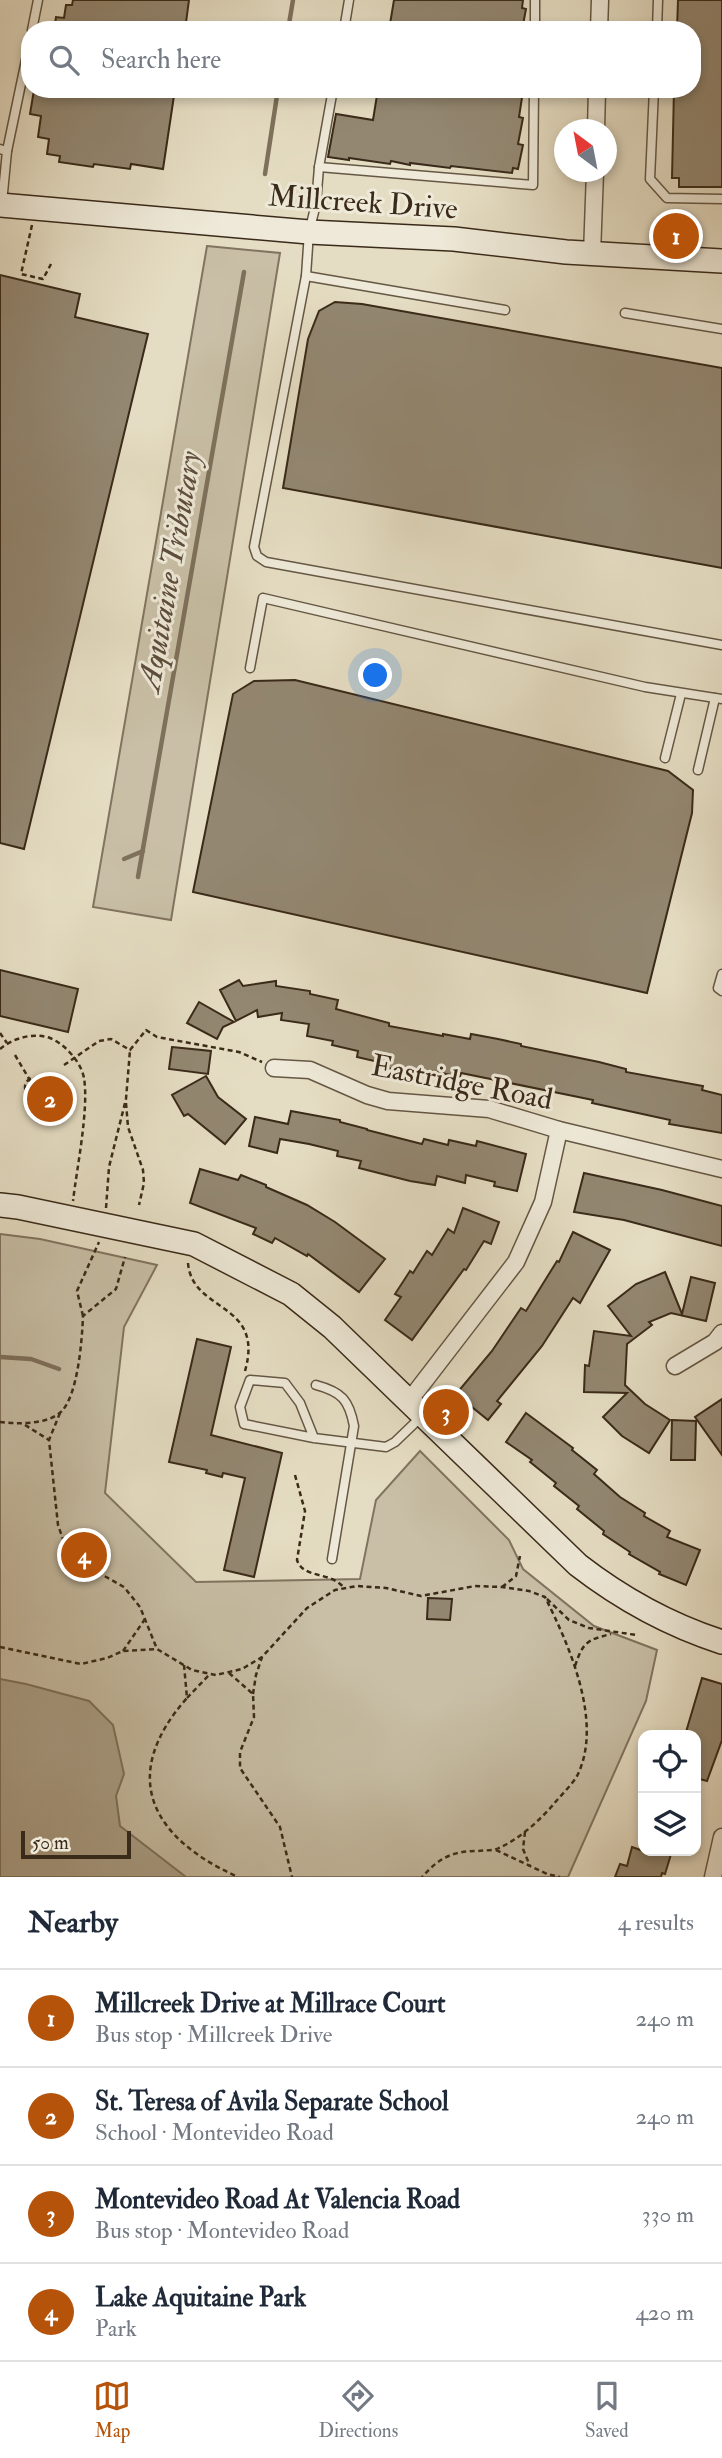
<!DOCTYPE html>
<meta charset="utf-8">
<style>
body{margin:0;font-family:"IM FELL Double Pica",serif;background:#f2f2f3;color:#1f2937}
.controls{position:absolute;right:21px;bottom:21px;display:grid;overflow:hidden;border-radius:14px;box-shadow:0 4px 10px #0003}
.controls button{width:63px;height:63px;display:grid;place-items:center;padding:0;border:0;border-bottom:2px solid #e0e1e3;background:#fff;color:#1f2937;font:35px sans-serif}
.compass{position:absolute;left:554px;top:119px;width:63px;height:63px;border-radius:50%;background:#fff;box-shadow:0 4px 10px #0003;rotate:328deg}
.scale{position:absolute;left:21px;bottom:18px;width:110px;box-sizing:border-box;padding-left:7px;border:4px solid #3a2a19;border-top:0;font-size:19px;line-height:24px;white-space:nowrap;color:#3a2a19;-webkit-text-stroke:5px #eee9d8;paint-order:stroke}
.you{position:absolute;left:376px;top:676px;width:24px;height:24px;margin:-18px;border:5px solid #fff;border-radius:50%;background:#1a73e8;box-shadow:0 0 0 10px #1a73e833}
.badge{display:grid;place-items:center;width:46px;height:46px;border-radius:50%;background:#b45309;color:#fff;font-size:23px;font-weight:700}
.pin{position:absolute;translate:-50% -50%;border:4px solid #fff;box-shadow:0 2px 7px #0006}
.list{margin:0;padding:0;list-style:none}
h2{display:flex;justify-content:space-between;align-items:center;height:91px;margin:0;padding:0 28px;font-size:30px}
h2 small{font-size:23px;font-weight:400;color:#747a83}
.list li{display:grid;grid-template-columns:46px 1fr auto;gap:21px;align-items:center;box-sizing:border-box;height:98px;padding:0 28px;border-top:2px solid #e0e1e3}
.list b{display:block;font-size:26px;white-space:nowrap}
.list p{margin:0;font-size:23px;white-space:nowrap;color:#747a83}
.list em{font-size:23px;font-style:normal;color:#747a83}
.icon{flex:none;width:38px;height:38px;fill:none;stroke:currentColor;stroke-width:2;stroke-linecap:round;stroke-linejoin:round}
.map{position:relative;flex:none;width:722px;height:1877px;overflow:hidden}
.search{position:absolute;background:#fff;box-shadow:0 4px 10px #0003;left:21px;right:21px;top:21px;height:77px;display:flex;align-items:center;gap:18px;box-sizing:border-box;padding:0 24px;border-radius:28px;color:#747a83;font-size:26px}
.sheet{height:483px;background:#fff}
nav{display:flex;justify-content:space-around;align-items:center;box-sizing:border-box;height:98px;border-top:2px solid #e0e1e3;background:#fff;font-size:19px;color:#747a83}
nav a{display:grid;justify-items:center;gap:4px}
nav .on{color:#b45309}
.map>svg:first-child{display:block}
.green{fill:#c8bfa6;stroke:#817460;stroke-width:2}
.water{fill:#aba089;stroke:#7e715c;stroke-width:2}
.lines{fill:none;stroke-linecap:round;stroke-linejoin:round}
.stream{stroke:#7e715c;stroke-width:4.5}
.building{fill:#938771;stroke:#3a2a19;stroke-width:2}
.lane-casing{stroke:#655744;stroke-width:11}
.street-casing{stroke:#655744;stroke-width:19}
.secondary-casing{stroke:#3a2a19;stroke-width:26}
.path{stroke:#3a2a19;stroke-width:2.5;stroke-dasharray:5 3.5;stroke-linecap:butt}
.lane{stroke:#eee9d8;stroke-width:8}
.street{stroke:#eee9d8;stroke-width:16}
.secondary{stroke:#eee9d8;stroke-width:23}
.labels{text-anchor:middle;stroke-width:6;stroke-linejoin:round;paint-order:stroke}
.street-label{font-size:30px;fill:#3a2a19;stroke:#eee9d8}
.water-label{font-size:32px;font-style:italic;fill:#5c4d3b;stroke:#eee9d8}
</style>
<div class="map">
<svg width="722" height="1877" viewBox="0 0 722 1877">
<rect width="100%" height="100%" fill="#e5ddc3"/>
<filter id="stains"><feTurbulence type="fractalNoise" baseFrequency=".00286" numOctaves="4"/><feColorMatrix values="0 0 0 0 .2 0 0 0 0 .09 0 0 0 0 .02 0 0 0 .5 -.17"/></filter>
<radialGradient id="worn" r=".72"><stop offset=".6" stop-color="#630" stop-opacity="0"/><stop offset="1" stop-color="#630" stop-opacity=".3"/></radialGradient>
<g class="green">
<polygon points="207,246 280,253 171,920 93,907"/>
<polygon points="0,1234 40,1239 157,1265 124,1327 105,1493 196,1582 360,1579 376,1500 420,1451 509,1540 523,1569 594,1626 657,1650 646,1701 568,1877 0,1877"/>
</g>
<polygon class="water" points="0,1679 26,1684 89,1701 113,1725 124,1774 116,1796 120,1826 186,1877 0,1877"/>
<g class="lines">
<g class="stream">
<polyline points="288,30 293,0"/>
<polyline points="265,174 278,89"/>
<polyline points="124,859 143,851"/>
<polyline points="138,877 244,272"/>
<polyline points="0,1357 31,1359 59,1369"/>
</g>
</g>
<g class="building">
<polygon points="73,0 189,0 185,30 54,30 56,17 64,18 66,5 72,5"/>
<polygon points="394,0 523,0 522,8 526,9 522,30 389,30"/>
<polygon points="678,0 722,0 722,187 679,187 679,178 672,178 674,89 692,89 692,30 677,30"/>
<polygon points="41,89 175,89 163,169 131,164 130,169 94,164 93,167 59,162 60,156 47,154 49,139 38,137 41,116 30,114 34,90 41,91"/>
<polygon points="378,89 523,91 519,117 523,118 518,144 523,145 518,169 513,168 512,173 451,166 450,168 410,163 410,165 391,161 390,164 349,158 349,160 328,157 336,114 373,120"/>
<polygon points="0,275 80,294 75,317 148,334 24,849 0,843"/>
<polygon points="335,302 362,304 722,368 722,568 283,488 308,339 319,311"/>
<polygon points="295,680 668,771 693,790 692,813 647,993 193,892 233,694 254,681"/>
<polygon points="0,970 78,989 68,1032 0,1016"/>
<polygon points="239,980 243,986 276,981 276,986 310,991 310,994 338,1000 336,1009 389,1023 389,1026 443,1036 443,1034 470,1039 471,1034 498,1039 521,1044 521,1046 599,1062 626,1069 626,1072 703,1086 702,1090 722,1095 722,1133 669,1124 670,1120 592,1103 593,1100 461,1073 460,1077 432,1071 431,1076 382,1067 383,1063 357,1057 358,1051 332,1045 333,1041 307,1036 309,1024 281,1020 282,1013 258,1017 257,1010 236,1021 220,990"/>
<polygon points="199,1002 234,1022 223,1027 217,1039 187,1023"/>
<polygon points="172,1047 211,1051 208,1074 169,1069"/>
<polygon points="206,1076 218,1097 246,1119 225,1144 188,1114 184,1116 172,1095"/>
<polygon points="291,1111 340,1120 340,1122 367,1129 367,1130 422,1144 424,1139 448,1145 449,1140 476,1146 477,1141 526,1154 517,1191 494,1186 495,1182 466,1175 465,1183 437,1176 435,1185 410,1181 359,1168 361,1161 337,1156 338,1151 309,1144 280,1139 277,1153 249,1146 255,1117 288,1124"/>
<polygon points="200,1169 238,1180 241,1175 266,1185 266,1187 307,1205 335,1222 385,1259 359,1292 308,1254 307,1256 275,1238 272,1243 253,1234 256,1228 190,1203"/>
<polygon points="584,1173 662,1190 722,1206 722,1246 624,1220 574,1212"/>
<polygon points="463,1208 499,1222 491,1244 484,1241 466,1270 464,1269 412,1340 385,1320 401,1297 395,1294 410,1271 413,1273 427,1251 432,1255 448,1229 454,1233"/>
<polygon points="573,1232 610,1250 580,1303 573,1298 542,1346 497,1401 501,1404 488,1420 456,1394 492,1351 521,1308 526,1311 557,1261 559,1262"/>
<polygon points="665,1272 682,1314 691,1277 715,1283 706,1321 671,1313 649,1322 652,1325 627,1344 625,1385 645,1404 670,1420 649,1453 622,1436 603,1417 627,1393 584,1392 585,1365 589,1366 594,1331 631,1336 608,1306 636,1284"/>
<polygon points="197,1339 231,1347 211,1435 282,1453 254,1577 224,1570 245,1478 223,1473 222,1477 206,1473 207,1470 169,1462"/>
<polygon points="722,1399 722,1455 695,1417"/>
<polygon points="526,1413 573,1448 572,1450 597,1470 594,1474 620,1497 645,1513 644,1516 670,1531 667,1537 700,1550 686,1585 659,1574 660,1572 629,1554 630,1552 603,1534 604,1531 577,1509 579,1506 554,1486 556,1483 530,1462 532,1460 506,1442"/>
<polygon points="672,1420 696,1421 695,1460 671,1460"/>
<polygon points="428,1598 452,1599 450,1620 427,1619"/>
<polygon points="702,1678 722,1684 722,1740 707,1781 696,1778 696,1735 686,1732"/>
<polygon points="632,1847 643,1851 672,1851 665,1874 662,1873 661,1877 615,1877 620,1864 627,1866"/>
</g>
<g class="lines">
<defs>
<g id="lane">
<polyline points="32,30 38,0"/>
<polyline points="344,30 349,0"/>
<polyline points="535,30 535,0"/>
<polyline points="657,30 658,0"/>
<polyline points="333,89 319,167 316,204 309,232 306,276 254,547 257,556 266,562 722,645"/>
<polyline points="654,89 650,179 667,198 722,199"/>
<polyline points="0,149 7,151 2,203"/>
<polyline points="7,151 30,41"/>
<polyline points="319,167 533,185 534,89"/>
<polyline points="306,276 505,310"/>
<polyline points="625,313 722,329"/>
<polyline points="250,668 263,598 645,687 722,699"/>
<polyline points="665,758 681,694"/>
<polyline points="698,770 715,698"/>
<polyline points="722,974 718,988 722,991"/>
<path d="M316 1385C342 1392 349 1400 354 1426L332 1559"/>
<polyline points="314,1438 300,1403 285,1383 250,1380 240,1407 244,1424 314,1438 386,1447 395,1442 421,1417"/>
</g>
<g id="street">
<polyline points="599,30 600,0"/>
<polyline points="596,130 597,89"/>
<polyline points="592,254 595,172"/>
<polyline points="274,1068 310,1070 367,1095 388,1101 489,1109 559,1130 722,1169"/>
<polyline points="675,1366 715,1342 722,1333"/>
<polyline points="409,1401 516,1262 543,1202 559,1130"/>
<polyline points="713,1877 722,1837"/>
</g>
<g id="secondary">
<polyline points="0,205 309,232 454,239 566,252 722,261"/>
<path d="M0 1205 18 1207 194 1244 291 1294 332 1327 578 1565C622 1599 669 1625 722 1642"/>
</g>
</defs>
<use href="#lane" class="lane-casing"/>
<use href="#street" class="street-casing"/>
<use href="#secondary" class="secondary-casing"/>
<g class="path">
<polyline points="32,225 21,274 43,279 51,264"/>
<polyline points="0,1033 7,1043"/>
<path d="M0 1049C13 1038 34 1032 50 1038 65 1044 81 1062 84 1078 89 1109 77 1167 73 1201"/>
<polyline points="15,1055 38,1094"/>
<polyline points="64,1065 99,1041 111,1039 130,1050 146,1030 157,1037 239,1052 262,1062"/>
<circle cx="34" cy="1087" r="9"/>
<polyline points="26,1092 42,1083"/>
<polyline points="126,1103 128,1127 143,1170 144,1183 139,1205"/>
<polyline points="106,1208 109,1167 126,1099 130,1050"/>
<path d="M188 1263C192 1313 265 1301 245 1371"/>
<polyline points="83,1316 77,1291 99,1242"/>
<polyline points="60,1413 49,1440 58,1525 65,1545 83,1564 124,1587 140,1607 157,1649"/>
<path d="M0 1422C18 1424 48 1425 62 1411 78 1393 82 1341 83 1316L116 1289 125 1257"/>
<polyline points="25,1425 49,1440"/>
<path d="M295 1475 305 1511 297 1560C303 1579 331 1571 344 1588"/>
<polyline points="502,1587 516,1576 520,1556"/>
<polyline points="547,1599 569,1620 589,1628 636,1635"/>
<path d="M0 1647 81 1664 107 1658 123 1651 157 1649 192 1670 216 1675 242 1669 262 1657 307 1608 335 1590 357 1586 386 1588 421 1596 475 1586 502 1587 529 1591 545 1597C569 1645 604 1723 577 1776 571 1786 560 1796 553 1805 538 1822 519 1839 499 1848 493 1851 485 1850 478 1851 452 1851 439 1858 422 1877"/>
<polyline points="123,1651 145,1619"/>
<path d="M184 1665 187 1698C118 1776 151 1838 238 1877"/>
<path d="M575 1666C583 1642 587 1640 611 1634"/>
<polyline points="229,1673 253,1694 254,1717 240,1752 240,1768 280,1827 292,1877"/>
<polyline points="253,1694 256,1675 262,1657"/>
<polyline points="187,1698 209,1675"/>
<polyline points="525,1832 523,1849 530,1866"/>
<polyline points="496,1850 547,1874 560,1877"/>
</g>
<use href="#lane" class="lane"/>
<use href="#street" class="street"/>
<use href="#secondary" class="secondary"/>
</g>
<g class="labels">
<g class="street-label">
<text transform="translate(363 202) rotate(4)" y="10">Millcreek Drive</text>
<text transform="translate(462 1082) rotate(11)" y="10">Eastridge Road</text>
</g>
<g class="water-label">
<text transform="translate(169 571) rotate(-80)" y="11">Aquitaine Tributary</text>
</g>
</g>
<rect width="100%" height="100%" filter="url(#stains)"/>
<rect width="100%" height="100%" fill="url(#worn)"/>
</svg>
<div class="controls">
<button><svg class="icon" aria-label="locate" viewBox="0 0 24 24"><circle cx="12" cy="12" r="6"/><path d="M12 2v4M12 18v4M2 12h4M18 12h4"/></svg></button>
<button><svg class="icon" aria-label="layers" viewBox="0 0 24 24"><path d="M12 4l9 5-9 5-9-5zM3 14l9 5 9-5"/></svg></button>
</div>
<svg class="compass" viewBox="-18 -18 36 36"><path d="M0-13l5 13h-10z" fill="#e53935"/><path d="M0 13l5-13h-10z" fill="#747a83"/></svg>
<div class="scale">50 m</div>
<div class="you"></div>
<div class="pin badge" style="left:676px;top:236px">1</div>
<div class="pin badge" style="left:50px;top:1099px">2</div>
<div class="pin badge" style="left:446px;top:1412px">3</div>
<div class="pin badge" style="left:84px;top:1555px">4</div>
<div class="search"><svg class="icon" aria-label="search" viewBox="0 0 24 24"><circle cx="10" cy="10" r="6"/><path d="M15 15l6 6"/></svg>Search here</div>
</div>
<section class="sheet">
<h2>Nearby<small>4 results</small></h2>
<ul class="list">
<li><span class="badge">1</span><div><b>Millcreek Drive at Millrace Court</b><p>Bus stop · Millcreek Drive</p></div><em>240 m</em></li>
<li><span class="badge">2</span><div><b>St. Teresa of Avila Separate School</b><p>School · Montevideo Road</p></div><em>240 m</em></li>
<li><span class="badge">3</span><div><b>Montevideo Road At Valencia Road</b><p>Bus stop · Montevideo Road</p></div><em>330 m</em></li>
<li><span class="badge">4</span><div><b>Lake Aquitaine Park</b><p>Park</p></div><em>420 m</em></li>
</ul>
</section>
<nav>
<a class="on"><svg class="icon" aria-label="map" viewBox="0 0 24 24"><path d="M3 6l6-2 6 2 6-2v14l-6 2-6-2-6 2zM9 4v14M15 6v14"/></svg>Map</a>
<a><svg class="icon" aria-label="directions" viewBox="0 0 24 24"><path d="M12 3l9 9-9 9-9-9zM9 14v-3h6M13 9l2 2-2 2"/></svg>Directions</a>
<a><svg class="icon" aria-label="saved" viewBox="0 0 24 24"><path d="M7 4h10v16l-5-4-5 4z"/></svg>Saved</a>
</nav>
